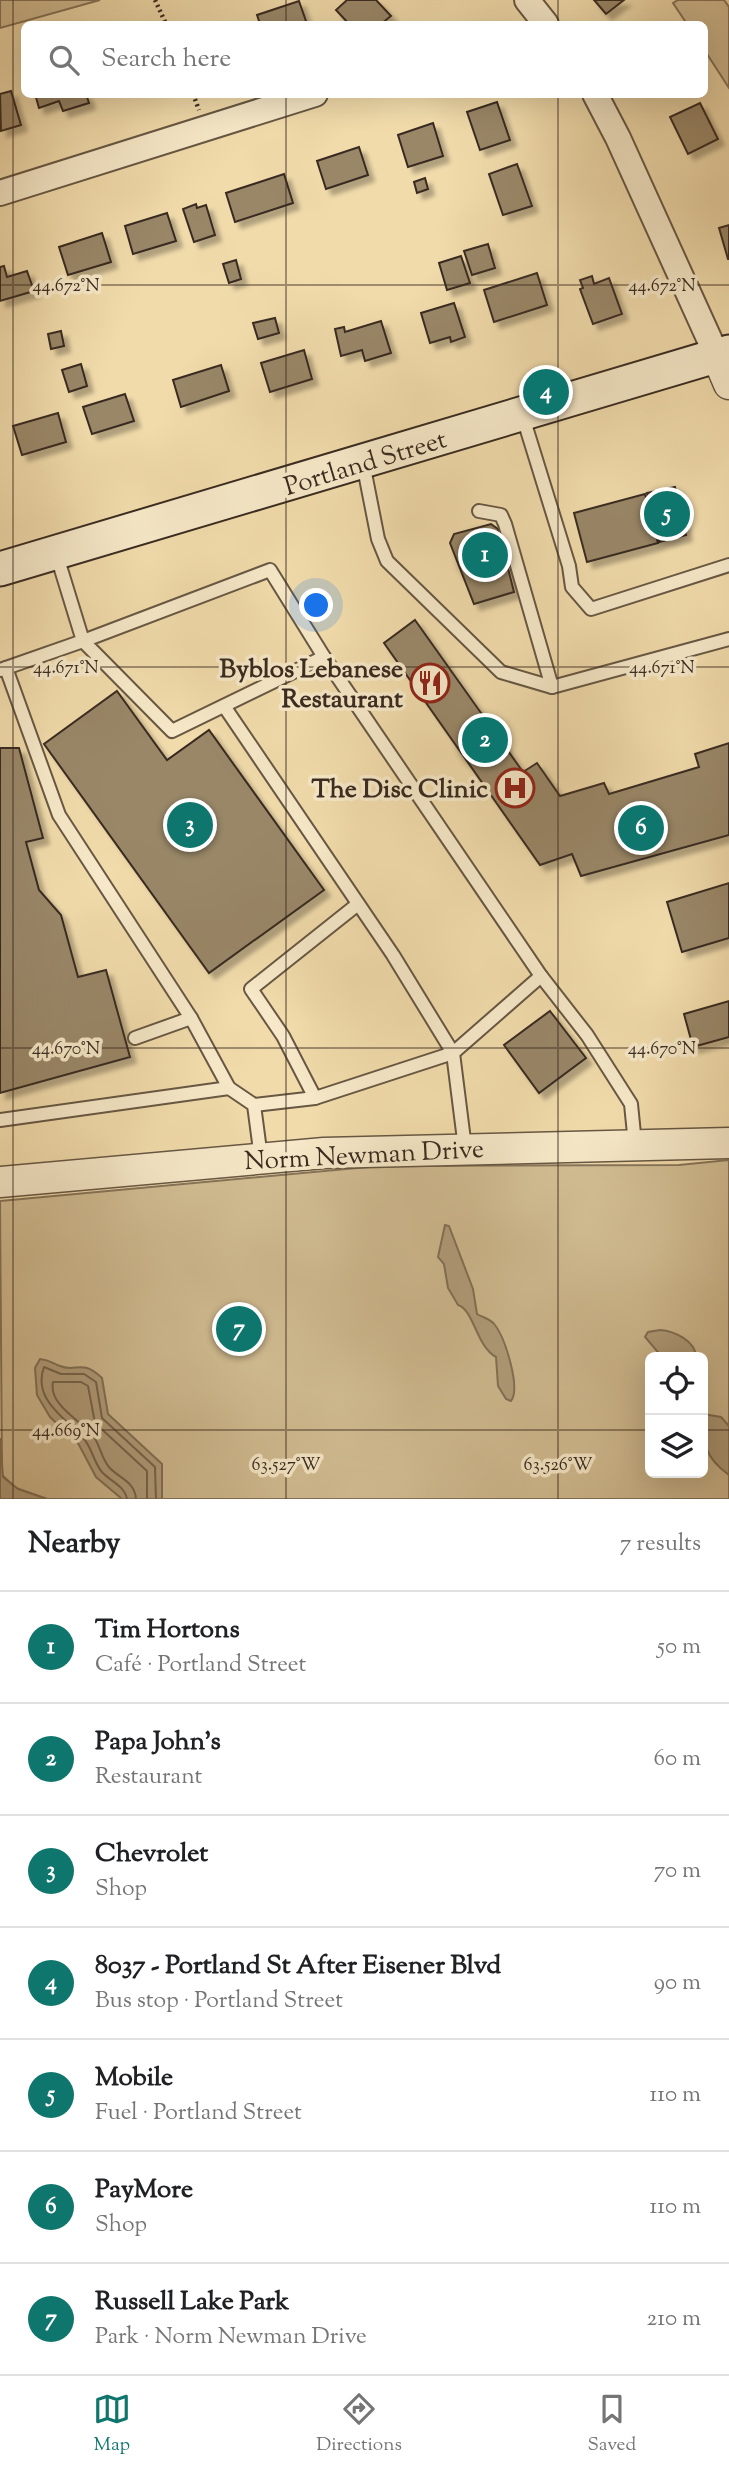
<!DOCTYPE html>
<meta charset="utf-8">
<style>
body{margin:0;font-family:"Sorts Mill Goudy",serif;background:#f6f6f6;color:#202124}
.controls{position:absolute;right:21px;bottom:21px;display:grid;overflow:hidden;border-radius:10px;box-shadow:0 7px 28px #0002}
.controls button{width:63px;height:63px;display:grid;place-items:center;padding:0;border:0;border-bottom:2px solid #e0e0e0;background:#fff;color:#202124;font:35px sans-serif}
.you{position:absolute;left:317px;top:606px;width:24px;height:24px;margin:-18px;border:5px solid #fff;border-radius:50%;background:#1a73e8;box-shadow:0 0 0 10px #1a73e833}
.badge{display:grid;place-items:center;width:46px;height:46px;border-radius:50%;background:#0f766e;color:#fff;font-size:23px;font-weight:700}
.pin{position:absolute;translate:-50% -50%;border:4px solid #fff;box-shadow:0 2px 7px #0006}
.list{margin:0;padding:0;list-style:none}
h2{display:flex;justify-content:space-between;align-items:center;height:91px;margin:0;padding:0 28px;font-size:30px}
h2 small{font-size:23px;font-weight:400;color:#757577}
.list li{display:grid;grid-template-columns:46px 1fr auto;gap:21px;align-items:center;box-sizing:border-box;height:112px;padding:0 28px;border-top:2px solid #e0e0e0}
.list b{display:block;font-size:26px;white-space:nowrap}
.list p{margin:0;font-size:23px;white-space:nowrap;color:#757577}
.list em{font-size:23px;font-style:normal;color:#757577}
.icon{flex:none;width:38px;height:38px;fill:none;stroke:currentColor;stroke-width:2;stroke-linecap:round;stroke-linejoin:round}
.map{position:relative;flex:none;width:729px;height:1499px;overflow:hidden}
.search{position:absolute;background:#fff;box-shadow:0 7px 28px #0002;left:21px;right:21px;top:21px;height:77px;display:flex;align-items:center;gap:18px;box-sizing:border-box;padding:0 24px;border-radius:10px;color:#757577;font-size:26px}
.sheet{height:875px;background:#fff}
nav{display:flex;justify-content:space-around;align-items:center;box-sizing:border-box;height:98px;border-top:2px solid #e0e0e0;background:#fff;font-size:19px;color:#757577}
nav a{display:grid;justify-items:center;gap:4px}
nav .on{color:#0f766e}
.map>svg:first-child{display:block}
.green{fill:#d2bd93;stroke:#86745a;stroke-width:2;fill-rule:evenodd}
.water{fill:#b29f7c;stroke:#827157;stroke-width:2}
.lines{fill:none;stroke-linecap:round;stroke-linejoin:round}
.shore{stroke:#76654e;stroke-width:2}
.building{fill:#998768;stroke:#392b20;stroke-width:2;filter:url(#shadow)}
.service-casing{stroke:#675743;stroke-width:16}
.minor-casing{stroke:#675743;stroke-width:28}
.tertiary-casing{stroke:#675743;stroke-width:33}
.secondary-casing{stroke:#392b20;stroke-width:37}
.path{stroke:#392b20;stroke-width:4.5;stroke-dasharray:2 3.5;stroke-linecap:butt}
.service{stroke:#f6e8c8;stroke-width:12}
.minor{stroke:#f6e8c8;stroke-width:24}
.tertiary{stroke:#f6e8c8;stroke-width:30}
.secondary{stroke:#f6e8c8;stroke-width:33}
.ticks{fill:none;stroke:#392b20;stroke-width:2;stroke-opacity:0.45}
.labels{text-anchor:middle;stroke-width:7;stroke-linejoin:round;paint-order:stroke}
.street-label{font-size:26px;fill:#392b20;stroke:#f6e8c8}
.poi-label{font-size:26px;font-weight:bold;fill:#392b20;stroke:#f6e8c8;text-anchor:end}
.ticks-label{font-size:18px;text-anchor:middle;fill:#392b20;stroke:#f6e8c8;stroke-width:7;stroke-linejoin:round;paint-order:stroke}
</style>
<div class="map">
<svg width="729" height="1499" viewBox="0 0 729 1499">
<defs>
<filter id="shadow"><feDropShadow dx="6" dy="6" stdDeviation="2" flood-color="#0004"/></filter>
</defs>
<rect width="100%" height="100%" fill="#f1dbab"/>
<filter id="stains"><feTurbulence type="fractalNoise" baseFrequency=".00286" numOctaves="4"/><feColorMatrix values="0 0 0 0 .2 0 0 0 0 .09 0 0 0 0 .02 0 0 0 .5 -.17"/></filter>
<radialGradient id="worn" r=".72"><stop offset=".6" stop-color="#630" stop-opacity="0"/><stop offset="1" stop-color="#630" stop-opacity=".3"/></radialGradient>
<g class="green">
<polygon points="0,0 100,0 0,28"/>
<polygon points="678,0 724,0 729,7 729,88 705,51 704,24 687,24 673,3"/>
<path d="M729 1160V1499H47L16 1488 2 1475 0 1201 379 1166 679 1165ZM650 1357H703V1473H650Z"/>
</g>
<g class="water">
<path d="M445 1225 449 1226 473 1289 477 1314C483 1318 490 1318 495 1325 505 1338 521 1388 511 1401L506 1399 498 1386 496 1357C476 1346 474 1310 458 1305L448 1288 444 1264 438 1257Z"/>
<path d="M660 1330C674 1331 696 1341 696 1357H662L645 1337 648 1332Z"/>
<path d="M40 1359C50 1360 52 1363 60 1366 76 1373 81 1358 102 1378L108 1414 162 1464V1499H122L96 1477 78 1443 50 1417 37 1395 35 1368Z"/>
<path d="M703 1414 721 1417 729 1426V1475C704 1457 703 1443 703 1414Z"/>
<polygon points="0,1438 3,1477 18,1489 47,1499 0,1499"/>
</g>
<g class="lines">
<g class="shore">
<path d="M127 1499C125 1486 110 1481 102 1472 94 1463 92 1448 84 1439 66 1418 32 1400 44 1367L61 1374H84L96 1382 102 1418 155 1467 156 1499"/>
<path d="M136 1499C135 1481 118 1478 109 1467 102 1459 100 1446 94 1437 82 1421 48 1405 53 1382H81L88 1386 95 1423 147 1471V1499"/>
</g>
</g>
<g class="building">
<polygon points="347,0 376,0 391,16 381,24 349,24 336,10"/>
<polygon points="594,0 624,0 606,14"/>
<polygon points="299,1 307,24 260,24 257,15"/>
<polygon points="11,91 21,125 1,131 0,94"/>
<polygon points="35,94 86,94 89,103 63,111 59,101 39,108"/>
<polygon points="497,102 510,140 480,150 467,112"/>
<polygon points="700,103 718,139 688,154 670,117"/>
<polygon points="433,123 443,156 408,167 398,135"/>
<polygon points="359,147 368,175 326,189 317,161"/>
<polygon points="517,164 532,206 503,215 489,174"/>
<polygon points="284,174 293,203 235,222 226,193"/>
<polygon points="425,178 428,189 417,193 414,182"/>
<polygon points="196,204 197,208 206,205 215,235 194,242 183,209"/>
<polygon points="167,213 176,241 133,254 125,226"/>
<polygon points="729,225 729,259 728,259 719,228"/>
<polygon points="102,233 111,262 68,275 59,247"/>
<polygon points="488,244 495,268 472,275 464,251"/>
<polygon points="461,256 470,283 447,290 439,263"/>
<polygon points="236,260 241,279 229,283 223,264"/>
<polygon points="4,266 7,277 27,271 34,291 0,301 0,267"/>
<polygon points="537,273 547,305 494,322 484,290"/>
<polygon points="592,276 594,284 609,278 622,314 593,324 580,289 583,288 580,280"/>
<polygon points="454,303 465,337 451,342 450,337 430,343 421,313"/>
<polygon points="275,318 279,333 258,339 253,323"/>
<polygon points="381,321 391,353 365,361 362,350 341,356 335,329 344,327 345,332"/>
<polygon points="61,331 64,346 51,349 48,334"/>
<polygon points="304,350 312,379 270,392 261,363"/>
<polygon points="81,364 87,386 69,392 62,370"/>
<polygon points="221,365 229,391 181,407 173,380"/>
<polygon points="125,394 134,421 92,434 83,407"/>
<polygon points="58,413 66,442 22,455 13,426"/>
<polygon points="675,487 686,535 659,542 647,493"/>
<polygon points="645,494 658,543 587,562 574,513"/>
<polygon points="491,524 498,529 514,592 474,604 450,543 454,534"/>
<polygon points="415,620 523,772 537,763 560,796 604,783 609,794 699,767 695,754 729,743 729,835 581,876 572,854 540,865 384,643"/>
<polygon points="117,691 167,760 209,730 324,890 209,973 44,744"/>
<polygon points="0,748 19,748 43,838 26,842 39,890 61,915 78,977 106,970 130,1057 0,1093"/>
<polygon points="729,883 729,938 682,952 667,902"/>
<polygon points="729,1001 729,1037 693,1047 684,1014"/>
<polygon points="550,1011 586,1058 539,1093 504,1045"/>
</g>
<g class="lines">
<defs>
<g id="service">
<polyline points="522,414 569,566 572,587 591,609 729,565"/>
<polyline points="363,463 378,539 387,561 501,672 552,687 729,639"/>
<polyline points="479,511 501,515 505,524 552,687"/>
<polygon points="270,570 324,657 172,731 83,641"/>
<polyline points="324,657 541,976 453,1053 315,1098 283,1036 251,989 358,904"/>
<polyline points="6,668 59,815 191,1018 229,1088"/>
<polyline points="0,670 83,641 56,553"/>
<polyline points="224,706 393,955 453,1053 465,1148"/>
<polyline points="541,976 587,1035 631,1104 635,1144"/>
<polyline points="135,1038 191,1018"/>
<polyline points="254,1105 315,1098"/>
<polyline points="0,1120 229,1088 254,1105 261,1158"/>
</g>
<g id="minor">
<polyline points="527,0 546,24"/>
<polyline points="595,94 618,138 717,356"/>
<polyline points="0,193 315,94"/>
</g>
<g id="tertiary">
<polyline points="717,356 729,384"/>
<polyline points="0,1182 324,1153 729,1143"/>
</g>
<polyline id="secondary" points="0,569 729,352"/>
</defs>
<use href="#service" class="service-casing"/>
<use href="#minor" class="minor-casing"/>
<use href="#tertiary" class="tertiary-casing"/>
<use href="#secondary" class="secondary-casing"/>
<g class="path">
<polyline points="155,0 166,24"/>
<polyline points="193,94 199,110"/>
</g>
<use href="#service" class="service"/>
<use href="#minor" class="minor"/>
<use href="#tertiary" class="tertiary"/>
<use href="#secondary" class="secondary"/>
</g>
<path class="ticks" d="M13 0V1499M286 0V24M558 0V24M286 94V1499M558 94V1499M0 285H729M0 667H729M0 1048H729M0 1430H650M703 1430H729"/>
<defs>
<symbol id="restaurant-ring" viewBox="-11 -11 22 22"><circle r="9.5" fill="#f6e8c8" stroke="#8f2418" stroke-width="1.5"/><path d="M-5-6h1v4h1v-4h1v4h1v-4h1v5L-1.5 .5V6h-2V.5L-5-1ZM5-6V6H3V1.5H1.5Q1.5-4 5-6Z" fill="#8f2418"/></symbol>
<symbol id="hospital-ring" viewBox="-11 -11 22 22"><circle r="9.5" fill="#f6e8c8" stroke="#8f2418" stroke-width="1.5"/><path d="M-5-5h3v3.5h4V-5h3V5h-3V1.5h-4V5h-3Z" fill="#8f2418"/></symbol>
</defs>
<g fill-rule="evenodd">
<use href="#restaurant-ring" x="408" y="661" width="44" height="44"/>
<use href="#hospital-ring" x="493" y="766" width="44" height="44"/>
</g>
<g class="labels">
<g class="street-label">
<text transform="translate(365 462) rotate(-17)" y="9">Portland Street</text>
<text transform="translate(364 1154) rotate(-3)" y="9">Norm Newman Drive</text>
</g>
<g class="poi-label">
<text x="403" y="677">Byblos Lebanese<tspan x="403" dy="30">Restaurant</tspan></text>
<text x="488" y="797">The Disc Clinic</text>
</g>
</g>
<g class="ticks-label">
<text x="66" y="291">44.672°N</text>
<text x="662" y="291">44.672°N</text>
<text x="66" y="673">44.671°N</text>
<text x="662" y="673">44.671°N</text>
<text x="66" y="1054">44.670°N</text>
<text x="662" y="1054">44.670°N</text>
<text x="66" y="1436">44.669°N</text>
<text x="286" y="1470">63.527°W</text>
<text x="558" y="1470">63.526°W</text>
</g>
<rect width="100%" height="100%" filter="url(#stains)"/>
<rect width="100%" height="100%" fill="url(#worn)"/>
</svg>
<div class="controls">
<button><svg class="icon" aria-label="locate" viewBox="0 0 24 24"><circle cx="12" cy="12" r="6"/><path d="M12 2v4M12 18v4M2 12h4M18 12h4"/></svg></button>
<button><svg class="icon" aria-label="layers" viewBox="0 0 24 24"><path d="M12 4l9 5-9 5-9-5zM3 14l9 5 9-5"/></svg></button>
</div>
<div class="you"></div>
<div class="pin badge" style="left:485px;top:555px">1</div>
<div class="pin badge" style="left:485px;top:740px">2</div>
<div class="pin badge" style="left:190px;top:825px">3</div>
<div class="pin badge" style="left:546px;top:392px">4</div>
<div class="pin badge" style="left:667px;top:514px">5</div>
<div class="pin badge" style="left:641px;top:828px">6</div>
<div class="pin badge" style="left:239px;top:1329px">7</div>
<div class="search"><svg class="icon" aria-label="search" viewBox="0 0 24 24"><circle cx="10" cy="10" r="6"/><path d="M15 15l6 6"/></svg>Search here</div>
</div>
<section class="sheet">
<h2>Nearby<small>7 results</small></h2>
<ul class="list">
<li><span class="badge">1</span><div><b>Tim Hortons</b><p>Café · Portland Street</p></div><em>50 m</em></li>
<li><span class="badge">2</span><div><b>Papa John's</b><p>Restaurant</p></div><em>60 m</em></li>
<li><span class="badge">3</span><div><b>Chevrolet</b><p>Shop</p></div><em>70 m</em></li>
<li><span class="badge">4</span><div><b>8037 - Portland St After Eisener Blvd</b><p>Bus stop · Portland Street</p></div><em>90 m</em></li>
<li><span class="badge">5</span><div><b>Mobile</b><p>Fuel · Portland Street</p></div><em>110 m</em></li>
<li><span class="badge">6</span><div><b>PayMore</b><p>Shop</p></div><em>110 m</em></li>
<li><span class="badge">7</span><div><b>Russell Lake Park</b><p>Park · Norm Newman Drive</p></div><em>210 m</em></li>
</ul>
</section>
<nav>
<a class="on"><svg class="icon" aria-label="map" viewBox="0 0 24 24"><path d="M3 6l6-2 6 2 6-2v14l-6 2-6-2-6 2zM9 4v14M15 6v14"/></svg>Map</a>
<a><svg class="icon" aria-label="directions" viewBox="0 0 24 24"><path d="M12 3l9 9-9 9-9-9zM9 14v-3h6M13 9l2 2-2 2"/></svg>Directions</a>
<a><svg class="icon" aria-label="saved" viewBox="0 0 24 24"><path d="M7 4h10v16l-5-4-5 4z"/></svg>Saved</a>
</nav>
